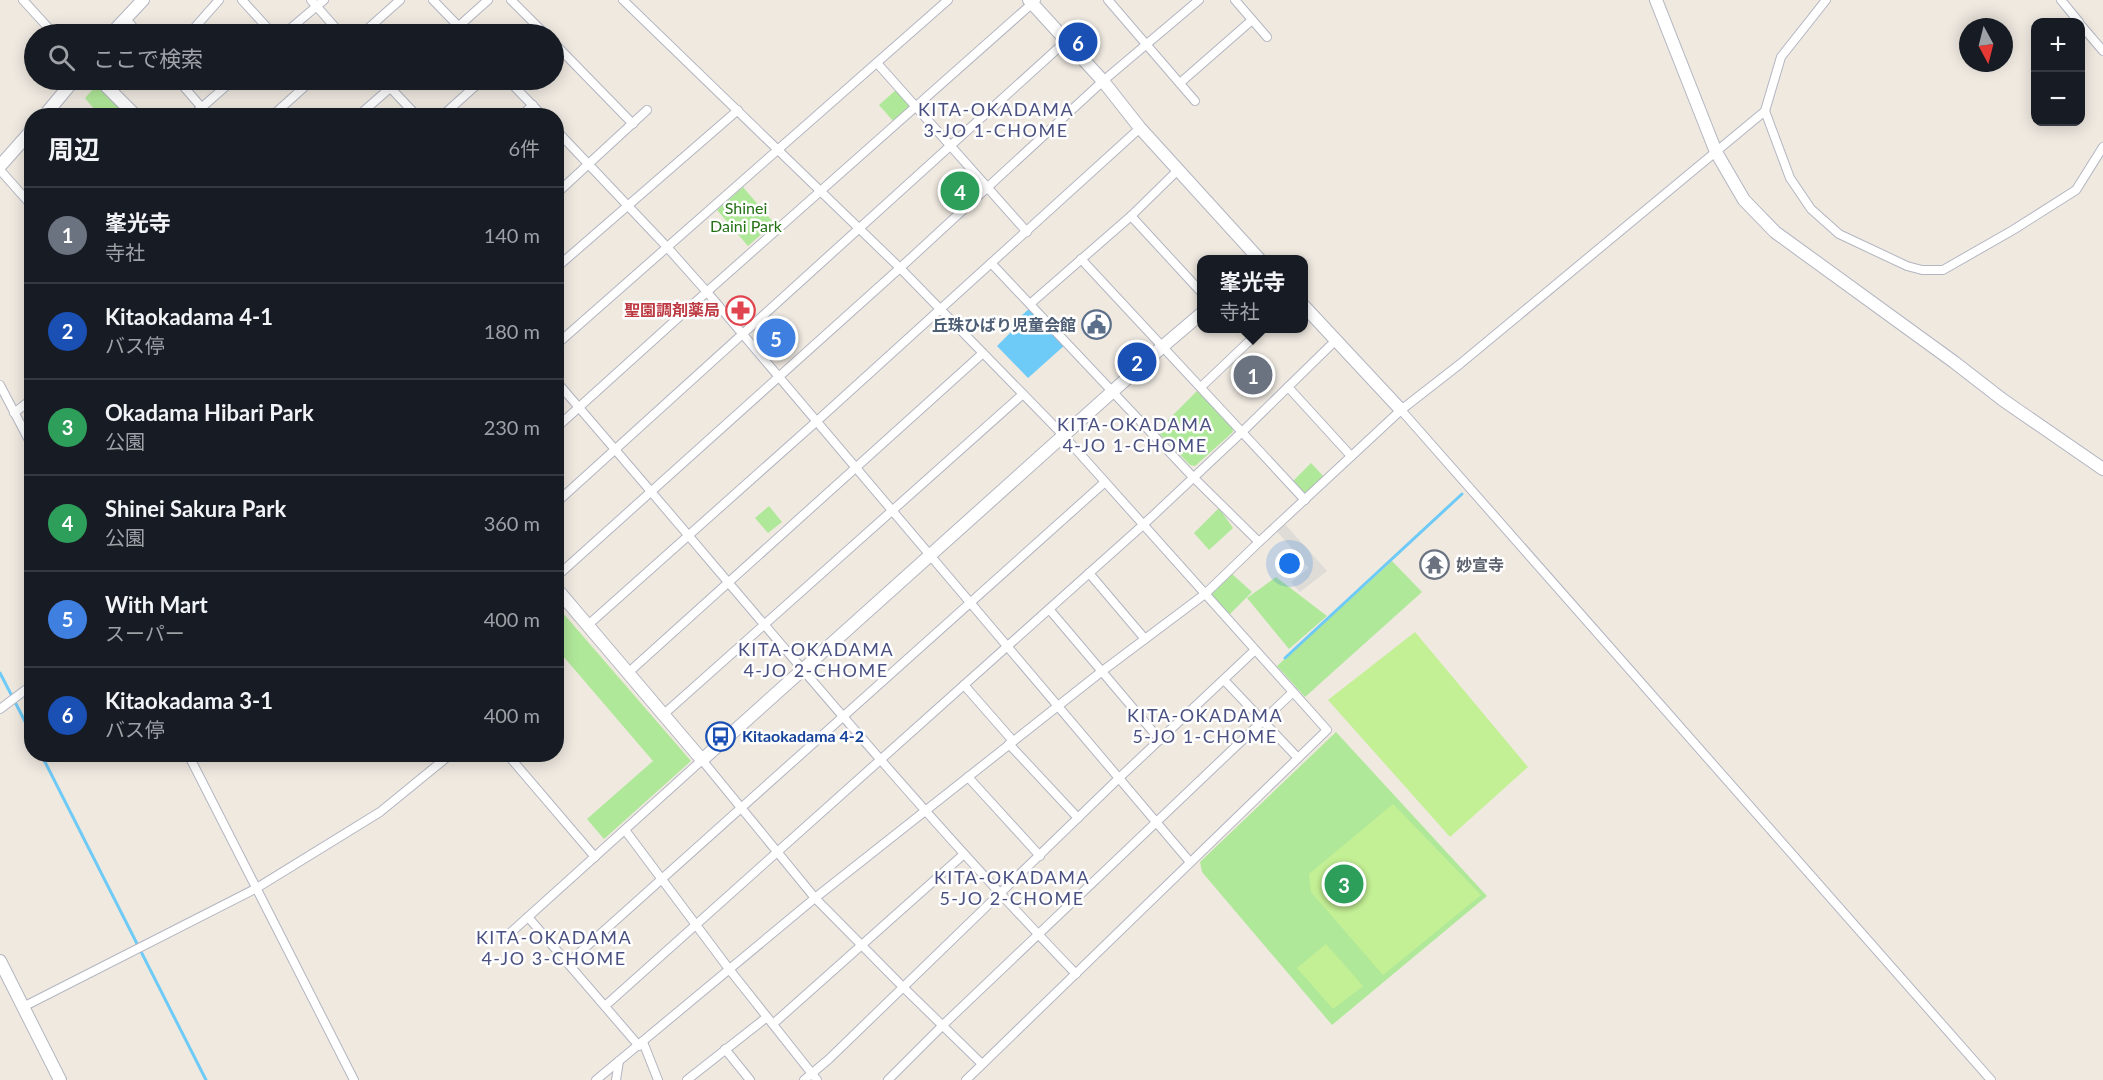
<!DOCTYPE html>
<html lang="ja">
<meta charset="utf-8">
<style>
body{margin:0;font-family:Lato,"Noto Sans JP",sans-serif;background:#20242c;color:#f1f3f6}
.controls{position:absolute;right:18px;top:18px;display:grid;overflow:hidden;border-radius:12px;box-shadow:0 3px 15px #0003}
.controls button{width:54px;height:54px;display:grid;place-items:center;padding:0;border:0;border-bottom:2px solid #363941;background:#171b24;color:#f1f3f6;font:30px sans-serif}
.compass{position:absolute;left:1959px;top:18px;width:54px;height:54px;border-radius:50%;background:#171b24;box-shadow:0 3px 15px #0003;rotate:173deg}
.you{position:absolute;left:1290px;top:564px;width:21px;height:21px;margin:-15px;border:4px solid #fff;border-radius:50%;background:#1a73e8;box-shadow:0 0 0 9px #1a73e833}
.badge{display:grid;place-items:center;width:39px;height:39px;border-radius:50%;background:#0f766e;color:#fff;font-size:20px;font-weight:700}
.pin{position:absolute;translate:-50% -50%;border:3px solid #fff;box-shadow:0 2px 6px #0006}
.popup{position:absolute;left:1197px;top:255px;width:111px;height:78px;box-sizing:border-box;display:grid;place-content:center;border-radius:12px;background:#171b24;filter:drop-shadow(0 2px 4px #0005);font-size:20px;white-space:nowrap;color:#9ea1a6}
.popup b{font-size:22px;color:#f1f3f6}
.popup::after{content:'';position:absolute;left:50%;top:100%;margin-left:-12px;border:12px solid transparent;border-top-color:#171b24}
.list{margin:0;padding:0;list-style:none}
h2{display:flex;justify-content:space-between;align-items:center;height:78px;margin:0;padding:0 24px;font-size:26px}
h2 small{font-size:20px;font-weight:400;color:#9ea1a6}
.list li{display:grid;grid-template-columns:39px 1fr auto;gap:18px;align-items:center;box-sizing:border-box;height:96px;padding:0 24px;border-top:2px solid #363941}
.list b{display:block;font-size:22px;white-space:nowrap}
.list p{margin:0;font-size:20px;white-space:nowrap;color:#9ea1a6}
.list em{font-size:20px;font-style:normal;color:#9ea1a6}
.icon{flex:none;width:33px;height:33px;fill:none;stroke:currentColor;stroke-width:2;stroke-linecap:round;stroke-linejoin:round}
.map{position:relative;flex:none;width:2103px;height:1080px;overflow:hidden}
.search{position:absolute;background:#171b24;box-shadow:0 3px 15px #0003;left:24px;top:24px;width:540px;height:66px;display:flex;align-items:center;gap:15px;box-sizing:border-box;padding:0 21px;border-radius:33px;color:#9ea1a6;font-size:22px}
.panel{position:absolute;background:#171b24;box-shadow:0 3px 15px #0003;left:24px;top:108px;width:540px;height:654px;border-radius:24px}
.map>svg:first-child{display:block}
.green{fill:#b0e899}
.pitch{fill:#c4f095}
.plaza{fill:#dfdcd7}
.water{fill:#6ecaf6}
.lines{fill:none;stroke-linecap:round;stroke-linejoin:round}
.stream{stroke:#6ecaf6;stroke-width:3}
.street-casing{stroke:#b3b5c1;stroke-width:10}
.secondary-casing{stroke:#b3b5c1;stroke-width:14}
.street{stroke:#fff;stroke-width:8}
.secondary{stroke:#fff;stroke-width:12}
.labels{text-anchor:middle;stroke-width:5;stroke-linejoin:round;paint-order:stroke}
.park-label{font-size:16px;fill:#247116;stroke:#fff}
.health-label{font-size:16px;font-weight:bold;fill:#be3a42;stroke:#fff;text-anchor:end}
.service-label{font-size:16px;font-weight:bold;fill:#4e5e75;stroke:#fff;text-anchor:end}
.worship-label{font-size:16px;font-weight:bold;fill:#5b616d;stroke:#fff;text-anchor:start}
.transit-label{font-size:16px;font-weight:bold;fill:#164399;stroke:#fff;text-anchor:start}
.neighbourhood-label{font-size:18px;letter-spacing:1.5px;fill:#4a5182;stroke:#fff}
</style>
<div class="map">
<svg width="2103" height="1080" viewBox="0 0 2103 1080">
<rect width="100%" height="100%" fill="#efe9e0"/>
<g class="green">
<polygon points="96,86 104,91 125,115 99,115 85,98"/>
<polygon points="897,89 913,106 894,122 879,105"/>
<polygon points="969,172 981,186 952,210 939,195"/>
<polygon points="743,187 774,223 748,246 717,210"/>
<polygon points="1197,391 1232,427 1233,432 1195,466 1190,465 1157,431"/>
<polygon points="1311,463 1325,478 1305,497 1293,481"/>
<polygon points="769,506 782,522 768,533 755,518"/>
<polygon points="1219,508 1233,528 1209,550 1194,533"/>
<polygon points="1392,561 1422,592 1305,697 1277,666"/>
<polygon points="1232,574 1252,592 1229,615 1211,595"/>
<polygon points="1276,577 1327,616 1289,649 1247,598"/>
<polygon points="556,605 691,761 604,839 587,819 653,761 557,649"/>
<polygon points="1336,732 1487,896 1332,1025 1202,872 1200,862"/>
</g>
<g class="pitch">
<polygon points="1415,632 1528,767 1450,837 1328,700"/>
<polygon points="1393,804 1481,895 1383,975 1311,892 1309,874"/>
<polygon points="1326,944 1363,986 1333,1009 1297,968"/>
</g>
<polygon class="plaza" points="1283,522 1327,571 1300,592 1291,582 1309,568 1274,528"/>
<polygon class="water" points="1031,307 1066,344 1028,378 997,346 1013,330 1011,325"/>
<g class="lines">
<g class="stream">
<polyline points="1285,658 1462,494"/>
<polyline points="0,673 32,735"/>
<polyline points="41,754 206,1080"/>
</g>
<defs>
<g id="street">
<polyline points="23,0 54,34"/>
<polyline points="242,0 273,34"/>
<polyline points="311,0 341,34"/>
<polyline points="433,0 466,34"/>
<polyline points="511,0 545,34"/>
<polyline points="623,0 900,268 1064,436 1327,730 966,1080"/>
<polyline points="1108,0 1195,101"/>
<polyline points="1235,0 1267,37"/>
<polyline points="2061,0 2079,22"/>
<polyline points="125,18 139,34"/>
<polyline points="2080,24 2103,51"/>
<polyline points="189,34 219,0"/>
<polyline points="284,34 324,0"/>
<polyline points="362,34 400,0"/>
<polyline points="450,34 488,0"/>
<polyline points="554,43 633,124"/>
<polyline points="877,63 1027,232"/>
<polyline points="178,80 209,116"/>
<polyline points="383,80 417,116"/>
<polyline points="508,80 543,116"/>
<polyline points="1180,83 1252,20"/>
<polyline points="1765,111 1781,57 1826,0"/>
<polyline points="192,116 233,80"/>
<polyline points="272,116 312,80"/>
<polyline points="358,116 399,80"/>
<polyline points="442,116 482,80"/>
<polyline points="521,116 533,105"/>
<polyline points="556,130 667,247 707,292 1190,862"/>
<polyline points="0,170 32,206"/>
<polyline points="556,194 647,110"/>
<polyline points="1131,216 1202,293"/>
<polyline points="1081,259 1305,500"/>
<polyline points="991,263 1193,477 1259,542"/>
<polyline points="556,268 738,110"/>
<polyline points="1030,304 1131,216 1178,170"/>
<polyline points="556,345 948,0"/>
<path d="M556 381C729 580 894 785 1076 974"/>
<polyline points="0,385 32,446"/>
<polyline points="1201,387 1263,328"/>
<polyline points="1288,387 1351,456"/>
<polyline points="1401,410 1991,1080"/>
<polyline points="14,413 32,399"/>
<polyline points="556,428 710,289 1036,0"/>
<polyline points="556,503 1066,41"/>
<polyline points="1089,573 1145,639"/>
<polyline points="556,577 900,268 1103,81 1199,0"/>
<polyline points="1049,609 1160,740"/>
<polyline points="588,625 817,421 1140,128"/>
<polyline points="629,672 983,353"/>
<polyline points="1224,680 1298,758"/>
<polyline points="964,685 1013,741"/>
<polyline points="0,709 32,685"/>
<polyline points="664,714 1023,394"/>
<polyline points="1009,744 1078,818"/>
<polyline points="188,754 354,1080"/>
<polyline points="507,754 595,857"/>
<polyline points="968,777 1040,856"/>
<polyline points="625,830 729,969 817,1080"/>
<polyline points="528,917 639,1046"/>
<polyline points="508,935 702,760 815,898 903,987 982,1064"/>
<polyline points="568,963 1105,482"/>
<polyline points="605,1006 1143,525 1242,432 1336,340"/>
<polyline points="23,1007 255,889 380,812 451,754"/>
<polyline points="773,1024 964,854"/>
<polyline points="643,1042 658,1080"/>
<polyline points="725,1049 750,1080"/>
<polyline points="596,1080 815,898 1101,672 1205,594 1259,542 1401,410 1460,364 1765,111 1790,178 1811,209 1839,234 1907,266 1922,270 1943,270 2013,230 2076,190 2103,147"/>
<polyline points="616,1080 619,1061"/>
<polyline points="687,1080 767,1017"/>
<polyline points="804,1080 829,1059 1118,779 1255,650"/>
<polyline points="888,1080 943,1025 1293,692"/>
</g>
<g id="secondary">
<polyline points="1029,0 1103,81 1140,128 1260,260"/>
<polyline points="1656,0 1716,152 1744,200 1775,232 1954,362 2003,400 2103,469"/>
<polyline points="111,34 143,0"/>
<polyline points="100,80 136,116"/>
<polyline points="44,116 74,80"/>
<polyline points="0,166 32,130"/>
<polyline points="1304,306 1401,410"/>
<polyline points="556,588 702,760 1162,347 1202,313"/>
<polyline points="0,961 60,1080"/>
</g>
</defs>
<use href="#street" class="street-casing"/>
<use href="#secondary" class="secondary-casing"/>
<use href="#street" class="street"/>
<use href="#secondary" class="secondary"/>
</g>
<defs>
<symbol id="pharmacy-ring" viewBox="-11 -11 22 22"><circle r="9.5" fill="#fff" stroke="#e0444e" stroke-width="1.5"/><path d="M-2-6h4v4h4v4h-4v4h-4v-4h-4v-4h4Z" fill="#e0444e"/></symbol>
<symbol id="civic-ring" viewBox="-11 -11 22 22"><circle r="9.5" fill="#fff" stroke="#5c6f8a" stroke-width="1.5"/><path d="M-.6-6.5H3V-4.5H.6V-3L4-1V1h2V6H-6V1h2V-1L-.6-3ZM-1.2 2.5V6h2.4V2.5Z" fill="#5c6f8a"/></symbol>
<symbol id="temple-ring" viewBox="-11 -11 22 22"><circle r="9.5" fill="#fff" stroke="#6b7280" stroke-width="1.5"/><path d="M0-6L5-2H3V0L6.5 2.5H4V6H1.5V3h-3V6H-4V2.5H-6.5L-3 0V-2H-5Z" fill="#6b7280"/></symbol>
<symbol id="bus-ring" viewBox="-11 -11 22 22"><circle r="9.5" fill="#fff" stroke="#1a4fb4" stroke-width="1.5"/><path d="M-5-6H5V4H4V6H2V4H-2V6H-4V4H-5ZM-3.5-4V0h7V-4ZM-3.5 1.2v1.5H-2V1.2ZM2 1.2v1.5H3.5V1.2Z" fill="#1a4fb4"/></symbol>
</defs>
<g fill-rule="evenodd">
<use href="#pharmacy-ring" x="724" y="294" width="33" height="33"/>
<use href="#civic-ring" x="1080" y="308" width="33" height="33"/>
<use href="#temple-ring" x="1418" y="548" width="33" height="33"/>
<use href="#bus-ring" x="704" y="720" width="33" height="33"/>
</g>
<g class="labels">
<g class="park-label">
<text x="746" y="214">Shinei<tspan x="746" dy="18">Daini Park</tspan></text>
</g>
<g class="health-label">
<text x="720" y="316">聖園調剤薬局</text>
</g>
<g class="service-label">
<text x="1076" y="331">丘珠ひばり児童会館</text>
</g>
<g class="worship-label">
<text x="1456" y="571">妙宣寺</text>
</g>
<g class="transit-label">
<text x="742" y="742">Kitaokadama 4-2</text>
</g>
<g class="neighbourhood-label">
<text x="996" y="116">KITA-OKADAMA<tspan x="996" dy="21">3-JO 1-CHOME</tspan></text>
<text x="1135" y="431">KITA-OKADAMA<tspan x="1135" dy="21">4-JO 1-CHOME</tspan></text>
<text x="816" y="656">KITA-OKADAMA<tspan x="816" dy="21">4-JO 2-CHOME</tspan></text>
<text x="1205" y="722">KITA-OKADAMA<tspan x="1205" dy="21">5-JO 1-CHOME</tspan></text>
<text x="1012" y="884">KITA-OKADAMA<tspan x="1012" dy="21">5-JO 2-CHOME</tspan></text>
<text x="554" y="944">KITA-OKADAMA<tspan x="554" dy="21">4-JO 3-CHOME</tspan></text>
</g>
</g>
</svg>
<div class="controls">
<button>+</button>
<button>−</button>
</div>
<svg class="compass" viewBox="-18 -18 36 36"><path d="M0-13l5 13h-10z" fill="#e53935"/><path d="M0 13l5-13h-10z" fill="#9ea1a6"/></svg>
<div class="you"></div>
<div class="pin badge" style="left:1253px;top:375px;background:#6b7280">1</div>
<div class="popup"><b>峯光寺</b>寺社</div>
<div class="pin badge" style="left:1137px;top:362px;background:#1a4fb4">2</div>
<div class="pin badge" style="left:1344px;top:884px;background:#2e9e5b">3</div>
<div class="pin badge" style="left:960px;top:191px;background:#2e9e5b">4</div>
<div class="pin badge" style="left:776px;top:338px;background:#3f7fe0">5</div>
<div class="pin badge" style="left:1078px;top:42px;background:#1a4fb4">6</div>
<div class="search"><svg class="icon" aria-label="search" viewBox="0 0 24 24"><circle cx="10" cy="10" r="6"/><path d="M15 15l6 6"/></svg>ここで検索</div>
<section class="panel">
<h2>周辺<small>6件</small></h2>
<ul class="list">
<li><span class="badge" style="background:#6b7280">1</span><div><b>峯光寺</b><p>寺社</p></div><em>140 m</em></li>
<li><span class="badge" style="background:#1a4fb4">2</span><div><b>Kitaokadama 4-1</b><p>バス停</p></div><em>180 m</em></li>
<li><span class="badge" style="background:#2e9e5b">3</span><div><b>Okadama Hibari Park</b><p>公園</p></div><em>230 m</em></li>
<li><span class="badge" style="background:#2e9e5b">4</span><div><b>Shinei Sakura Park</b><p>公園</p></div><em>360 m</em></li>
<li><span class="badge" style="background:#3f7fe0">5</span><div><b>With Mart</b><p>スーパー</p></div><em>400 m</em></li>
<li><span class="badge" style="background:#1a4fb4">6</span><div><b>Kitaokadama 3-1</b><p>バス停</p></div><em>400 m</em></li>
</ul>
</section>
</div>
